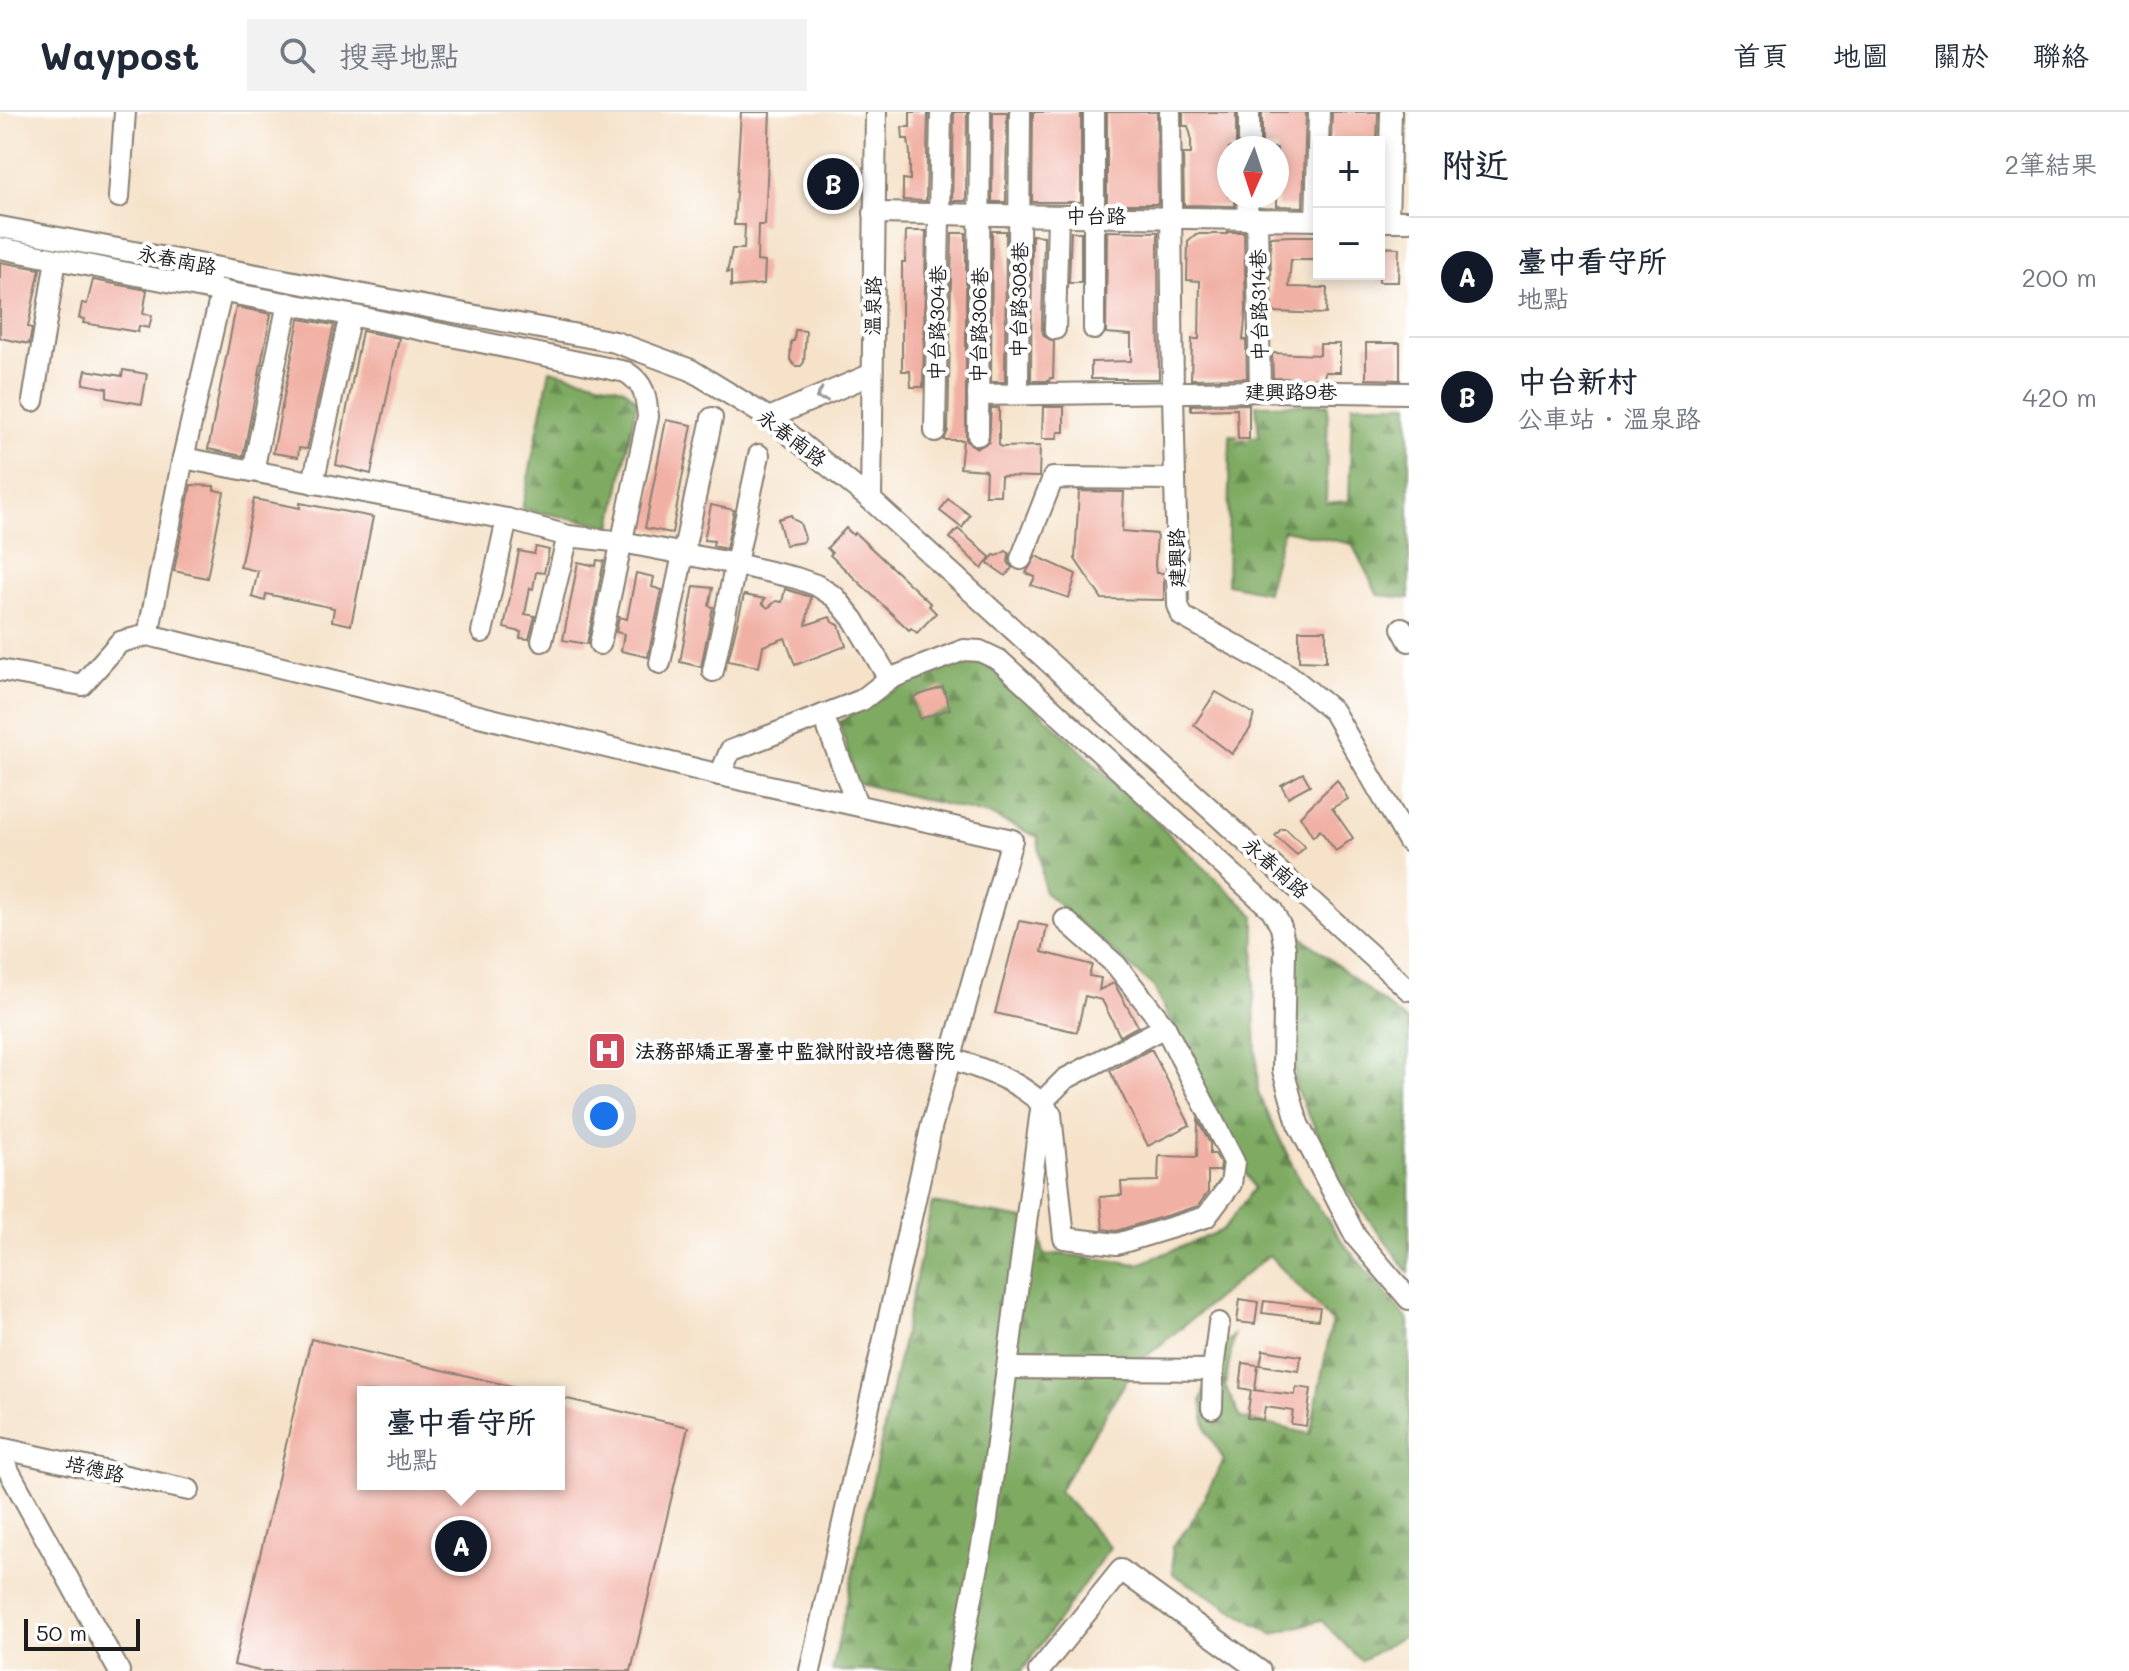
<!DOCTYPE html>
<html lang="zh-TW">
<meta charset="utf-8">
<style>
body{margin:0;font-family:Mali,"LXGW WenKai TC",sans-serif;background:#f2f2f3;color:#1f2937}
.controls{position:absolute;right:24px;top:24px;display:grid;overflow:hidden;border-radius:0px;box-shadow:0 4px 12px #0003}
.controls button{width:72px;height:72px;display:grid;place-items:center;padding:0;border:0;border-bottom:2px solid #e0e1e3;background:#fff;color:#1f2937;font:40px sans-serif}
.compass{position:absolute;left:1217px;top:24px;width:72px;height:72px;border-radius:50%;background:#fff;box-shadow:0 4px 12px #0003;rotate:183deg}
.scale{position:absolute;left:24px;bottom:20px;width:116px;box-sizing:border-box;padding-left:8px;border:4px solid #1c1c1c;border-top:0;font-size:22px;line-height:28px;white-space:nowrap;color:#1c1c1c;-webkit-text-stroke:6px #fff;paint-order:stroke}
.you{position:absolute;left:604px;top:1004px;width:28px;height:28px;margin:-20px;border:6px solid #fff;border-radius:50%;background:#1a73e8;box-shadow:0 0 0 12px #1a73e833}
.badge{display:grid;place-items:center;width:52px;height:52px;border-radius:50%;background:#111827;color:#fff;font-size:26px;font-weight:700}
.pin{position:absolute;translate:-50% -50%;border:4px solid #fff;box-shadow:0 2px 8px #0006}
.popup{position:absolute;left:357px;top:1274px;width:208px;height:104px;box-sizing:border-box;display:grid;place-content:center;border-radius:0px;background:#fff;filter:drop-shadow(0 2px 6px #0005);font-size:26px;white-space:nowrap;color:#747a83}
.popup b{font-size:30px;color:#1f2937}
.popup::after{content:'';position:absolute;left:50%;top:100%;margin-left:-16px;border:16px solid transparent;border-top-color:#fff}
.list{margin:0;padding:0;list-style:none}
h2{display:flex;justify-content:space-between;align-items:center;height:104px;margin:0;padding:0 32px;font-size:34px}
h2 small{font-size:26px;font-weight:400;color:#747a83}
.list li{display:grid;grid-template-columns:52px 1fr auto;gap:24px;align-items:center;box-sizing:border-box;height:120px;padding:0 32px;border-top:2px solid #e0e1e3}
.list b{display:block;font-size:30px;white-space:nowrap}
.list p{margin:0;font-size:26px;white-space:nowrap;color:#747a83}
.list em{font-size:26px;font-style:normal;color:#747a83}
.icon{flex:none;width:44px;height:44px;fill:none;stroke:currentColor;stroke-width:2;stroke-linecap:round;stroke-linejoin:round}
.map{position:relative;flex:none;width:1409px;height:1559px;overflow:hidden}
header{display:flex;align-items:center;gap:48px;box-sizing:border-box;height:112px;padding:0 40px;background:#fff;border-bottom:2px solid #e0e1e3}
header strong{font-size:38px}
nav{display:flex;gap:44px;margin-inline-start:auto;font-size:28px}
.search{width:560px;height:72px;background:#f2f2f3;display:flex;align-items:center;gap:20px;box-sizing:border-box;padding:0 28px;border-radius:0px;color:#747a83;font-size:30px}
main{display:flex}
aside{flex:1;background:#fff}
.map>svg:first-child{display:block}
.forest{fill:url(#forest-firs);stroke:#4d633f;stroke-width:2}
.building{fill:#f1b0a4}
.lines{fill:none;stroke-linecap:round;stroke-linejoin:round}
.minor-casing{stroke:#887f72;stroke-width:24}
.minor{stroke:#fff;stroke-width:20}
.oneway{stroke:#999}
.labels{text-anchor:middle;stroke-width:8;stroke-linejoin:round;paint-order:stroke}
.street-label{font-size:20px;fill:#1c1c1c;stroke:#fff}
.poi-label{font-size:20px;font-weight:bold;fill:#1c1c1c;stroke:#fff;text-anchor:start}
</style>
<header>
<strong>Waypost</strong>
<div class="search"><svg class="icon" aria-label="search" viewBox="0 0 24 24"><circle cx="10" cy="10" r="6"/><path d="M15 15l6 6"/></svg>搜尋地點</div>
<nav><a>首頁</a><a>地圖</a><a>關於</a><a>聯絡</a></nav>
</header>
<main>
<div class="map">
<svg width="1409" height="1559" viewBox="0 0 1409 1559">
<defs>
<pattern id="forest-firs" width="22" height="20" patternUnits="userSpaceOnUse" patternTransform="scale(2)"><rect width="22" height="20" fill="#7eaa62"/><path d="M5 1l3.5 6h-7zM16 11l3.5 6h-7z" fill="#668a50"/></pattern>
</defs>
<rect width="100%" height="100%" fill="#fff"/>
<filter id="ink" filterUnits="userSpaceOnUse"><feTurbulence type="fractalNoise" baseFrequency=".0125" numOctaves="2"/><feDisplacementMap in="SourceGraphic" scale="16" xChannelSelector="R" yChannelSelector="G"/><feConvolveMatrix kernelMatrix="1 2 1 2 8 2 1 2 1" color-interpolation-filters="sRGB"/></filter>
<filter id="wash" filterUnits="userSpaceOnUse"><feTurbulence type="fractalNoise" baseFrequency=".006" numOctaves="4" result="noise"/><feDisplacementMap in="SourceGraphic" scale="32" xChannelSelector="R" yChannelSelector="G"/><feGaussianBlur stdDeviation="1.8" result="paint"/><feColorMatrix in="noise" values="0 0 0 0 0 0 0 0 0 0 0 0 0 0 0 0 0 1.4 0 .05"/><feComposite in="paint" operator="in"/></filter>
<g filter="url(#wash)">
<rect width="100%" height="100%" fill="#f5e2c9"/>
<g class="forest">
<polygon points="550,258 623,276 637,288 612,414 522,397"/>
<polygon points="1328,292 1326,391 1349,389 1352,292 1409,292 1409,486 1378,483 1352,432 1283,418 1267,480 1227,472 1230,323 1259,325 1256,293"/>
<polygon points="946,549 991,553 1255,804 1254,894 1258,981 1300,1069 1348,1137 1409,1209 1409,1521 1361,1549 1321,1508 1272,1522 1173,1462 1172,1434 1189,1414 1224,1348 1207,1320 1201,1289 1216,1242 1234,1223 1225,1274 1241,1306 1310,1322 1332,1210 1269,1143 1136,1253 1059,1379 1110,1435 1022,1559 832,1559 932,1091 1037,1109 1044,1143 1061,1142 1139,1152 1223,1118 1254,1076 1218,1010 1154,875 1044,780 1038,725 992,704 857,671 839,610"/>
<polygon points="1296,820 1409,911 1409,1161 1343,1073 1295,975"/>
</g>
<g id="blocks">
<g class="building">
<polygon points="741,0 770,0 765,113 758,113 757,149 765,150 764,172 731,175 731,160 727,161 732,137 744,137 745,113 734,113"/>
<polygon points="910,0 928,0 926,89 903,88 903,67 910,68 910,41 908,27 903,27 902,15 910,15"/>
<polygon points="954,0 967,0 966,89 952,89"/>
<polygon points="993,0 1007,0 1006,90 992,90"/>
<polygon points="1033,0 1081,0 1081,90 1032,90"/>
<polygon points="1107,0 1157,0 1158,92 1107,92"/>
<polygon points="1183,0 1236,0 1236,36 1229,36 1229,84 1235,84 1235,94 1184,93 1183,42 1191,42 1191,24 1188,14 1183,14"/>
<polygon points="1262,0 1306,0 1303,95 1277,94 1277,36 1262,36"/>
<polygon points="1332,0 1378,0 1377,30 1331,30"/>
<polygon points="906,119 926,119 923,275 911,275 910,259 902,259 902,150 905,150"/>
<polygon points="992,119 1006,119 1005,270 991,270"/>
<polygon points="1107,119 1158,120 1159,267 1091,267 1091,250 1131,249 1131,223 1106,221"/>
<polygon points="1071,120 1081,120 1081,171 1069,171"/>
<polygon points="1227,120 1244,120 1246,199 1243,228 1246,228 1247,266 1191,267 1192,227 1199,227 1200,169 1187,168 1188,129 1196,122 1227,122"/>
<polygon points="952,121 966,121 966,329 977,336 989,330 991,296 999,296 999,333 1001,335 1040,334 1039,365 1001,364 1000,383 985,383 986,358 960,356 963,328 944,328 948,319"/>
<polygon points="1032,123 1044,124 1042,217 1044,224 1054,230 1053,266 1050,266 1049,269 1031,269"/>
<polygon points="1292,124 1319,124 1319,148 1291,148 1289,175 1327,176 1326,202 1272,200 1270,125"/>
<polygon points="1379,135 1399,136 1398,170 1379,170"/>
<polygon points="0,150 40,157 28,215 32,216 29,232 0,226"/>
<polygon points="93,168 147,178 143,202 152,203 149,216 139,214 138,220 83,211 84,207 79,206 82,191 87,192"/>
<polygon points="236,195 271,202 243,344 208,337"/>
<polygon points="299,207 334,213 307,337 299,336 298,345 273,341"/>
<polygon points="795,218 806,219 804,250 801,254 795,254 790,248 791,229 794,229"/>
<polygon points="362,219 399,226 371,362 336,353"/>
<polygon points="1366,231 1400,231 1400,268 1366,267"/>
<polygon points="1320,232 1340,232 1340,260 1325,260 1324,267 1273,266 1272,241 1320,243"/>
<polygon points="86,258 122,264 123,258 147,262 142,292 107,286 107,276 83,272"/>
<polygon points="1249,292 1249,327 1238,327 1237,297 1191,298 1191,293"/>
<polygon points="1043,295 1064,295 1064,320 1058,320 1057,327 1042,327"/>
<polygon points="666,308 692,313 672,421 645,416"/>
<polygon points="191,373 214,374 214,378 224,380 207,466 174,459"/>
<polygon points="1079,379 1124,380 1122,419 1157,422 1155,453 1156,461 1164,461 1164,488 1102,487 1075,447"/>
<polygon points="254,387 300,396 300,391 373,405 351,513 332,509 334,496 266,482 265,489 252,485 258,459 240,455"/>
<polygon points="948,387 970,403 962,416 940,399"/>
<polygon points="711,393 734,398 726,437 713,434 714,429 704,428"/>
<polygon points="791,403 793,407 800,411 805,426 803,430 785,433 778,407"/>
<polygon points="846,416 853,423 855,421 931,492 929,494 936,501 917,521 911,516 909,518 830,443 832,441 827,436"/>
<polygon points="958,417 990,445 982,457 950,426"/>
<polygon points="536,435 549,438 544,461 536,460 533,477 530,476 525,502 535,504 529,527 520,526 521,520 504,516 519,439 534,442"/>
<polygon points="1006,439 1009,441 1008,450 1012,456 1006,464 987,451 994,443 997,444"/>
<polygon points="1036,444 1076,462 1069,486 1031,473 1035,465 1026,461"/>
<polygon points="597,448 604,449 587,532 563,528 578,450 596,454"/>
<polygon points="636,461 654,465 652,475 662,478 648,545 621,539 624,522 616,520 619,505 627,507"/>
<polygon points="694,474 713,476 709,494 713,495 701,555 680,550"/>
<polygon points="785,477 811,485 806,513 830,505 832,510 839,513 846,534 795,553 785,526 763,534 759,555 728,549 744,483 765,487 762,491 768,496 776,489 782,490"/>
<polygon points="1299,518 1326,518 1326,550 1299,549"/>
<polygon points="943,575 950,597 920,607 913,585"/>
<polygon points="1216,580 1254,602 1250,617 1232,642 1194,613"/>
<polygon points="1303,661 1310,673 1288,685 1281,673"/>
<polygon points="1337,668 1348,687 1332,696 1353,726 1336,739 1320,718 1313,725 1300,704"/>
<polygon points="1281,717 1286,717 1305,735 1297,743 1275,724"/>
<polygon points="1019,809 1047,814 1042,840 1092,853 1089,864 1101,866 1099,878 1114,871 1138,914 1120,924 1102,888 1085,884 1077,920 995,901"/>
<polygon points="1149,938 1152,938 1190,1013 1148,1034 1110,959"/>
<polygon points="1198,1008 1210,1031 1210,1042 1215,1042 1221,1052 1220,1059 1208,1059 1208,1080 1198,1094 1116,1119 1103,1117 1100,1085 1122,1083 1121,1070 1158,1069 1159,1044 1197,1045"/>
<polygon points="1240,1187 1258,1190 1255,1212 1237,1210"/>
<polygon points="1264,1189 1320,1196 1318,1208 1262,1201"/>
<polygon points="311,1227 515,1275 514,1280 363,1280 363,1372 559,1372 559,1285 688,1315 631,1559 259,1559 234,1553"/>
<polygon points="1263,1238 1301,1244 1299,1259 1260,1253"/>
<polygon points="1243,1251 1258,1253 1255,1278 1253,1278 1295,1283 1296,1275 1311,1277 1306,1314 1291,1312 1293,1299 1265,1295 1263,1308 1247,1306 1251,1278 1240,1276"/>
</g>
</g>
</g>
<g filter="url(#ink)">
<use href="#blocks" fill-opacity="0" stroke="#887f72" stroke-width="2"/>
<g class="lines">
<defs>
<g id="minor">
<polyline points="1094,0 1094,217"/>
<polyline points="1170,0 1173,282 1178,493 1182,504 1289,563 1333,599 1409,730"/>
<polyline points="1249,36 1249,0"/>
<polyline points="119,85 125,0"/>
<polyline points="874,101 1319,108"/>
<polyline points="1247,107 1248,84"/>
<polyline points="1257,107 1260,279"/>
<polyline points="1316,108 1319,0"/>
<polyline points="1379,109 1409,109"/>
<polyline points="1388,109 1391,0"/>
<polyline points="0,115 615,230 691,258 769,306 871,388 1409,878"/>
<polyline points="0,136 208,177 210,166"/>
<path d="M208 177 350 203 626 260C645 272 646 284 648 305L600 532"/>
<polyline points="1055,217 1058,104"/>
<polyline points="1018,273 1020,0"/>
<polyline points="978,283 1260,279 1409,281"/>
<polyline points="33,289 56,147"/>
<polyline points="769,306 872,262"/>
<polyline points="935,319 941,0"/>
<polyline points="978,323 980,0"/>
<polyline points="183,346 507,407 568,424 622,430 736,452 796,466 816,473 835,485 854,508 889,567"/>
<polyline points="253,359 288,191"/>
<polyline points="313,371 350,203"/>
<polyline points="871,388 876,0"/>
<polyline points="1021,447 1053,366 1175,367"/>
<polyline points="1402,516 1409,529"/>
<polyline points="482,520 507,407"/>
<polyline points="148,523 183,346 222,178"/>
<polyline points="542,529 568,424"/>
<polyline points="660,551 712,306"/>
<polyline points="0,558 82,573 120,530 148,523 720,663 730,639 862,588 889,567 964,538 980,539 999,548 1272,798 1281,815 1285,837 1283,958 1298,1012 1356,1125 1409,1187"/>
<polyline points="713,559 759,343"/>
<polyline points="823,603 857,692"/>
<polyline points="720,663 1012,728 931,1016 810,1559"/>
<path d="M952 947C987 958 1028 972 1051 1002L1064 1126 1117 1132 1206 1105 1231 1072 1234 1050 1165 915 1116 853 1065 808"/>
<polyline points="1009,1256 1213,1258"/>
<polyline points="1212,1296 1213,1258 1219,1211"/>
<polyline points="0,1336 189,1378"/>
<polyline points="0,1343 119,1559"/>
<polyline points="958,1559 987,1407 1042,990 1065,967 1165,915"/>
<polyline points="1039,1559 1121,1458 1260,1559"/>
</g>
</defs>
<use href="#minor" class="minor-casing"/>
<use href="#minor" class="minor"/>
</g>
<defs><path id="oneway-chevron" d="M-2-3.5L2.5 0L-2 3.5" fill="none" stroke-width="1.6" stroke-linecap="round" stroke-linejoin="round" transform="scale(2)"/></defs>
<use class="oneway" href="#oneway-chevron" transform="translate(821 284) rotate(157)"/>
</g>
<defs>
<symbol id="hospital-square" viewBox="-11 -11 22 22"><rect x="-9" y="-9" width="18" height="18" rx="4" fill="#d1495b" stroke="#fff"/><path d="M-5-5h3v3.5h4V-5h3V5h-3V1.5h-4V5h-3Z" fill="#fff"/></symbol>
</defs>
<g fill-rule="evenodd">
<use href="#hospital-square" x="585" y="917" width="44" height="44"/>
</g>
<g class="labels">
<g class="street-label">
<text x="1096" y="111">中台路</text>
<text transform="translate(177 148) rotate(11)" y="7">永春南路</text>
<text transform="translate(1019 188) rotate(-89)" y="7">中台路308巷</text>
<text transform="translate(1259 193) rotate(-91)" y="7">中台路314巷</text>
<text transform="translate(873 194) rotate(-89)" y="7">溫泉路</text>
<text transform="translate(937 211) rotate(-89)" y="7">中台路304巷</text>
<text transform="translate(979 213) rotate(-89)" y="7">中台路306巷</text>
<text x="1291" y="287">建興路9巷</text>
<text transform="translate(792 326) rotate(37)" y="7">永春南路</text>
<text transform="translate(1177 446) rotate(-91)" y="7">建興路</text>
<text transform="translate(1276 756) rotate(42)" y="7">永春南路</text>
<text transform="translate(95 1357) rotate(13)" y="7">培德路</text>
</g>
<g class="poi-label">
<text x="635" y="946">法務部矯正署臺中監獄附設培德醫院</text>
</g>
</g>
</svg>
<div class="controls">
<button>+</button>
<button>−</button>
</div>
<svg class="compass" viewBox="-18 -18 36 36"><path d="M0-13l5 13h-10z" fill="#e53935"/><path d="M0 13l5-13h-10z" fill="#747a83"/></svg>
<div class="scale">50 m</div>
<div class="you"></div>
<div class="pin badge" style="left:461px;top:1434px">A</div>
<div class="popup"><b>臺中看守所</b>地點</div>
<div class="pin badge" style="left:833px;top:72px">B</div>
</div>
<aside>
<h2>附近<small>2筆結果</small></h2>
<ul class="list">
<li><span class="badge">A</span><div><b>臺中看守所</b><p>地點</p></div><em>200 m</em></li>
<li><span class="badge">B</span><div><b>中台新村</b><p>公車站 · 溫泉路</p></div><em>420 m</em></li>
</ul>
</aside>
</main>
